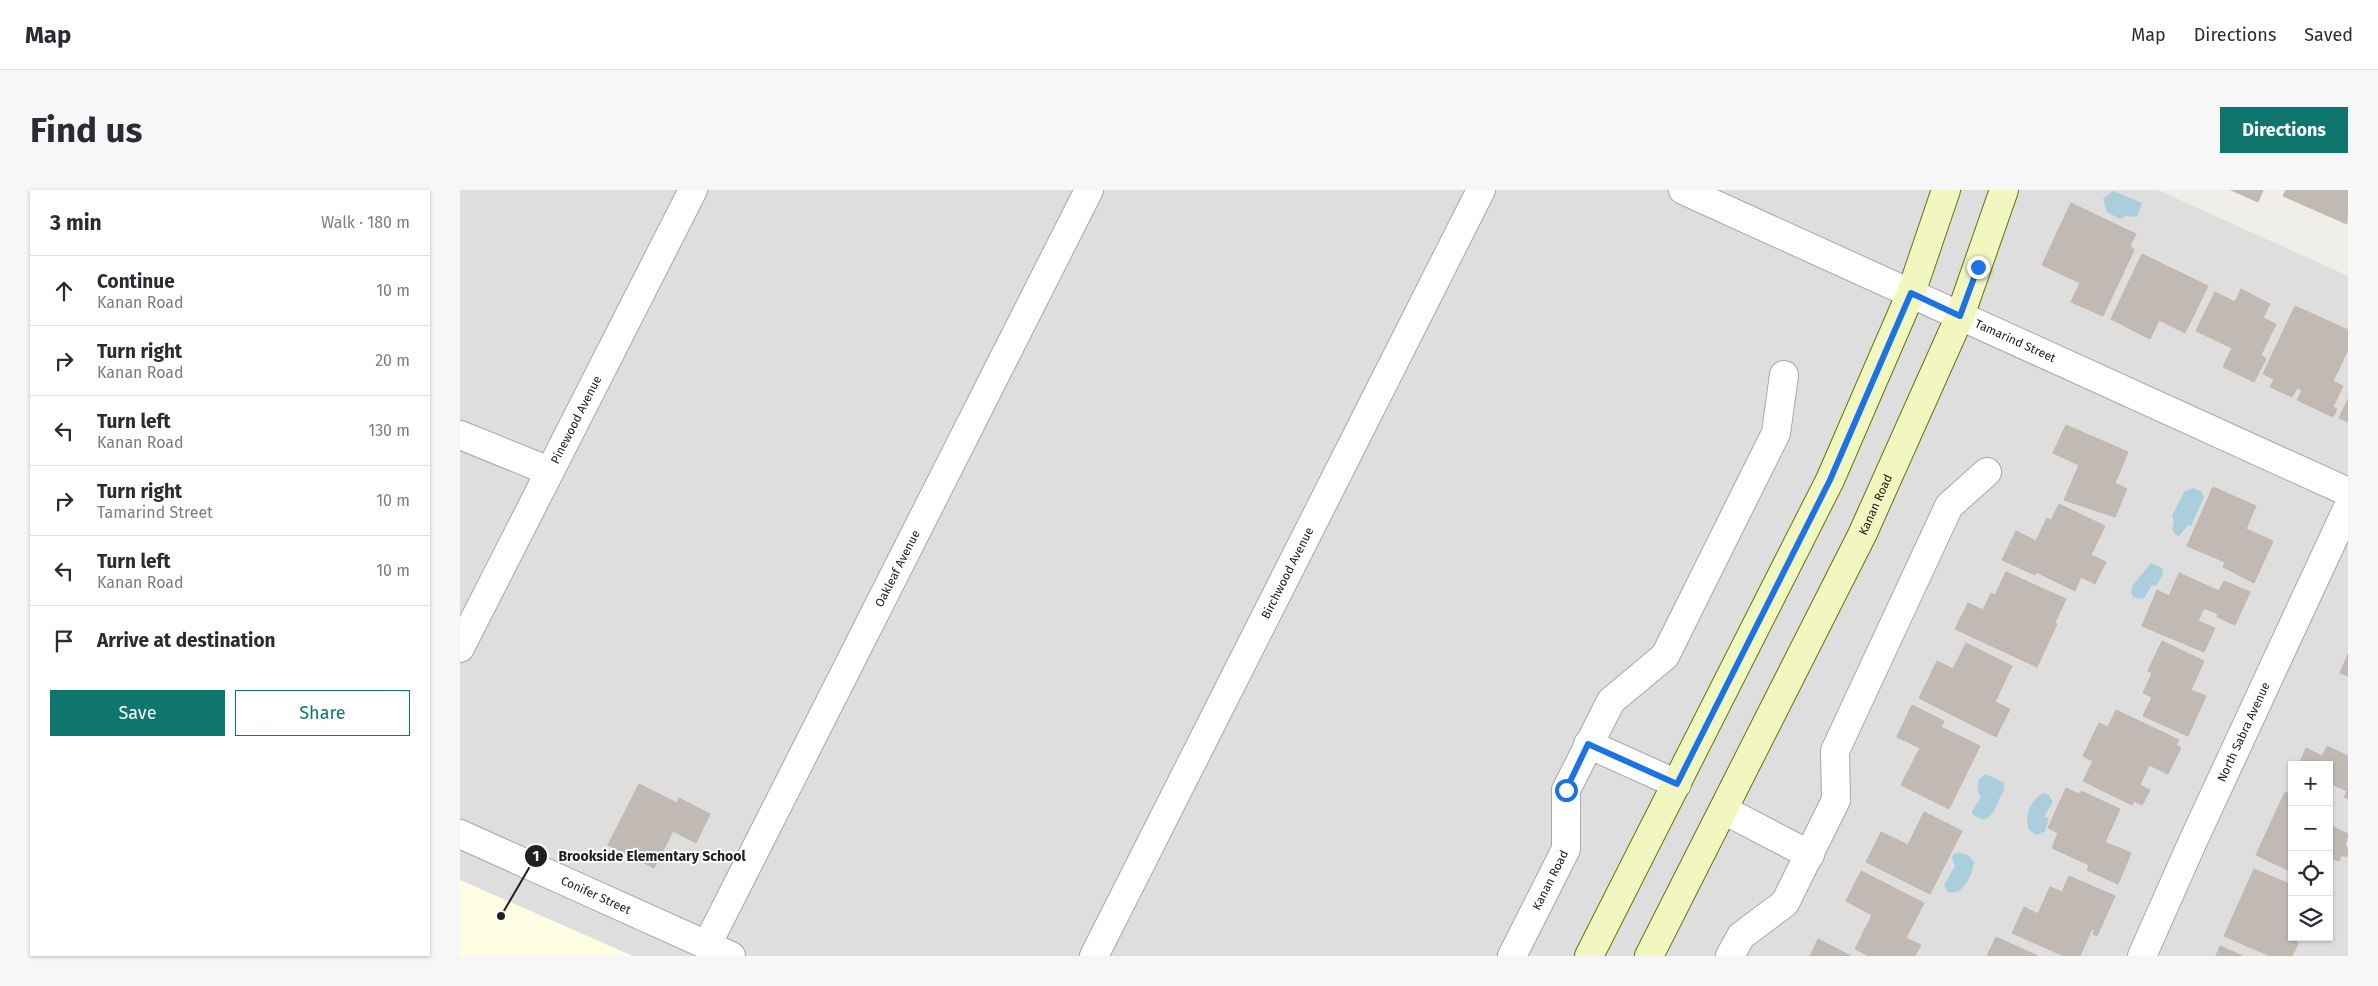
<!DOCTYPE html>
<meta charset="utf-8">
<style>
body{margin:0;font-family:"Fira Sans",sans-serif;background:#f7f7f7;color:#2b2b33}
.controls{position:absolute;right:15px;bottom:15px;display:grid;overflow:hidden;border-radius:0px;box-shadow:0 1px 4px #0004}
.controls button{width:45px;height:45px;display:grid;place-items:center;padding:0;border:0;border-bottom:1px solid #e1e1e2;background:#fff;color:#2b2b33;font:25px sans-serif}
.stop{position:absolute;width:15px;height:15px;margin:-11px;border:4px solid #1a73e8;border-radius:50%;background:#fff}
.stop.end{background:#1a73e8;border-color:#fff;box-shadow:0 1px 5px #0008}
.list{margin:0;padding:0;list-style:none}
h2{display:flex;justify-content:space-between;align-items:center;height:65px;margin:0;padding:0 20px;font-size:21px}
h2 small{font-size:16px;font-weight:400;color:#7c7c81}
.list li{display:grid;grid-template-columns:32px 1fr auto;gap:15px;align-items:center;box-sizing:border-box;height:70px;padding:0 20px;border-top:1px solid #e1e1e2}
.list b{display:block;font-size:19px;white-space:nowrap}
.list p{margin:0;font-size:16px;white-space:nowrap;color:#7c7c81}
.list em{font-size:16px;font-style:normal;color:#7c7c81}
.actions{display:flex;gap:10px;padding:15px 20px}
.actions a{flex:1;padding:11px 0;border:1px solid #0f766e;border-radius:0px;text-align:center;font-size:18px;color:#0f766e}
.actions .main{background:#0f766e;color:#fff}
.icon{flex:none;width:28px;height:28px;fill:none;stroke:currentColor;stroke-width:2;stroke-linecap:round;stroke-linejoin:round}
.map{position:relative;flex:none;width:1888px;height:766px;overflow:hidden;border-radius:0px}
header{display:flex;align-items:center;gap:30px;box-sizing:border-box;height:70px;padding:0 25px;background:#fff;border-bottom:1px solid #e1e1e2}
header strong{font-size:24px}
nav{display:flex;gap:28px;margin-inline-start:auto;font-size:18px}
.intro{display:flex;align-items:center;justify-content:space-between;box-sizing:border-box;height:120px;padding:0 30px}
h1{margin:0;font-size:35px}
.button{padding:12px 22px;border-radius:0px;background:#0f766e;color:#fff;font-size:18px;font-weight:700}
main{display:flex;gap:30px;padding:0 30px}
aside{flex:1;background:#fff;border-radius:0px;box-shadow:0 1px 4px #0004}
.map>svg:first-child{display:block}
.residential{fill:#dedede;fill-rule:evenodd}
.education{fill:#fdfee3}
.water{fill:#aacedc}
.building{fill:#c1bab4;stroke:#c2b6aa}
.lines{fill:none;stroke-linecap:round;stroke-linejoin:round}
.street-casing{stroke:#a7a7a7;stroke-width:30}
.secondary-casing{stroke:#65750a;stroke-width:30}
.street{stroke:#fff;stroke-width:28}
.secondary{stroke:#f2f7bf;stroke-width:28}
.route{stroke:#1a73e8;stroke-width:6}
.labels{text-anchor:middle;stroke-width:4;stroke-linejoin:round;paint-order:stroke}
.street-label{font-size:12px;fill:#202020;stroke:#fff}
.leader{fill:none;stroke:#202020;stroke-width:2}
.callout-dot{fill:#202020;stroke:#fff;stroke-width:2}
.mark-label{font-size:15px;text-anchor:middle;font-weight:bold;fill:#fff}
.callout-label{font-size:14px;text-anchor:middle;font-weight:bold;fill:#202020;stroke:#fff;stroke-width:4;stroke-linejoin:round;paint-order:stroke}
</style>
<header>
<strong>Map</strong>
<nav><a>Map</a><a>Directions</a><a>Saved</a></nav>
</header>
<div class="intro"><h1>Find us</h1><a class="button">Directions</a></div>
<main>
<aside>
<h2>3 min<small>Walk · 180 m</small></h2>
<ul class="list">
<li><svg class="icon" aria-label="ahead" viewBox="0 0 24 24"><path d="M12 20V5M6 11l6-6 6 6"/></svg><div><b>Continue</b><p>Kanan Road</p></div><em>10 m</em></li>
<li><svg class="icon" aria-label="right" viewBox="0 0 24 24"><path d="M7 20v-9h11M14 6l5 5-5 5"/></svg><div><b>Turn right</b><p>Kanan Road</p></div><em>20 m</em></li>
<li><svg class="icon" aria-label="left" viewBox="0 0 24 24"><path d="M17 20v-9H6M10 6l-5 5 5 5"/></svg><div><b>Turn left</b><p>Kanan Road</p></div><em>130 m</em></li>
<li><svg class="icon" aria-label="right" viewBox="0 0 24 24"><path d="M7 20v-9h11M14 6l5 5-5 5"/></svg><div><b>Turn right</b><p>Tamarind Street</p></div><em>10 m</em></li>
<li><svg class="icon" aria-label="left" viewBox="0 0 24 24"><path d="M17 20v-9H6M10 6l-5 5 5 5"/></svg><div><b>Turn left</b><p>Kanan Road</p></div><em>10 m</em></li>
<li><svg class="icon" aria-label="arrive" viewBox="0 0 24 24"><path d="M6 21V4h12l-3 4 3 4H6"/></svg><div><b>Arrive at destination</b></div></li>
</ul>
<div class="actions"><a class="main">Save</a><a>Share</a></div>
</aside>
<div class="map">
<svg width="1888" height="766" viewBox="0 0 1888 766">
<rect width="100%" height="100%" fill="#f0eee8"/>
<path class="residential" d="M0 0H1698L1888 86V766H0ZM1832 575H1869V747H1832Z"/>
<polygon class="education" points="0,690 173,766 0,766"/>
<g class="water">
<polygon points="1653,1 1682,13 1677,27 1666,26 1660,29 1647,22 1643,9"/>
<polygon points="1733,298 1741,301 1744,307 1731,336 1728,335 1719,346 1715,344 1712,339 1714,332 1712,326 1724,302"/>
<polygon points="1691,373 1702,378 1703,384 1696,396 1692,395 1684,408 1679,409 1673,407 1671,402 1673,395"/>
<path d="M1526 584 1544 593V601C1536 611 1537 624 1524 630L1513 625 1512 621 1521 607 1517 600 1519 589Z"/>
<path d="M1583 603 1588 604 1593 612 1584 627 1589 628 1585 641 1577 645 1569 640C1564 626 1570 611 1583 603Z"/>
<path d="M1499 663 1508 665 1514 672C1512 685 1504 706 1488 702L1484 695 1495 676 1492 667 1494 664Z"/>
</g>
<g class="building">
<polygon points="1771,0 1803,0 1798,12"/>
<polygon points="1826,0 1888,0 1887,34 1823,6"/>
<polygon points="1611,13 1676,44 1670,55 1674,60 1643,126 1611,112 1620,93 1582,75"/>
<polygon points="1682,64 1748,96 1725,143 1699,130 1690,149 1651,129"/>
<polygon points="1781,99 1810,114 1803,128 1816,134 1801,165 1806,169 1794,192 1763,177 1772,158 1736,141 1755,102 1775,112"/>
<polygon points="1835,116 1888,140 1888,160 1873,191 1883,196 1873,217 1877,219 1873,227 1837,210 1842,200 1837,198 1832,207 1810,197 1814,189 1803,184"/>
<polygon points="1888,209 1888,232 1879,228"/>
<polygon points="1606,235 1668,262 1655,293 1667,299 1655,327 1604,310 1619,275 1593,263"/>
<polygon points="1753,297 1796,316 1786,339 1813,351 1794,393 1763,377 1765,372 1727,356"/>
<polygon points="1599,314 1645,336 1631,365 1646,372 1635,394 1621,387 1615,401 1576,382 1575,385 1542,370 1556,341 1576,351 1587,328 1591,330"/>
<polygon points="1546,382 1606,409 1595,432 1597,434 1577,477 1495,439 1508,413 1523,420 1531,403 1535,405"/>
<polygon points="1719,383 1759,401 1764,391 1790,402 1775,435 1757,427 1758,424 1744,418 1738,431 1755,438 1744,462 1682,436 1697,400 1709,406"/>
<polygon points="1702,451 1744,471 1731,500 1746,506 1728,546 1683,526 1692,507 1683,503 1692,483 1688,481"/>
<polygon points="1506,453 1552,476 1535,512 1550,519 1536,547 1459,508 1477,471 1493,479"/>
<polygon points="1888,464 1888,486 1880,483"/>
<polygon points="1452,515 1484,531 1481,537 1520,556 1489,619 1441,595 1460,558 1437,547"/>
<polygon points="1656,520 1719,550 1716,555 1721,558 1708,584 1689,575 1680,595 1690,600 1682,615 1674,611 1672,615 1623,591 1633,571 1623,566 1639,533 1648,537"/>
<polygon points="1867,556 1888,566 1888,609 1884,607 1887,601 1869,593 1869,575 1839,575 1846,558 1862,566"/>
<polygon points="179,594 217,613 219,608 250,624 236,653 213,641 194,678 148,655"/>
<polygon points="1606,598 1619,604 1621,601 1660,619 1645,652 1671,663 1658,694 1627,680 1629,675 1592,658 1598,643 1588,638"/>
<polygon points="1825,602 1832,605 1832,682 1796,665"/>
<polygon points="1464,622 1502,641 1470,704 1406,672 1421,642 1448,655"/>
<polygon points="1869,635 1888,644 1885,657 1888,658 1888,663 1886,667 1881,665 1879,671 1869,667"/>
<polygon points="1794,679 1832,695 1832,747 1834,747 1838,754 1832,766 1810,766 1764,746"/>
<polygon points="1401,681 1464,713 1446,748 1461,755 1455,766 1409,766 1395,759 1412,725 1386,711"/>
<polygon points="1609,686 1655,706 1637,746 1633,744 1635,739 1632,739 1620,766 1604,766 1552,743 1564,717 1578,724 1590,697 1602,702"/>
<polygon points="1536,747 1578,766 1527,766"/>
<polygon points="1358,749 1391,766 1350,766"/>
<polygon points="1760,756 1783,766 1756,766"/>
</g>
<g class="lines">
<defs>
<g id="street">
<path id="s1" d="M1223 0 1888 302"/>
<polyline points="0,245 89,281"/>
<path id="s2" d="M0 458 233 0"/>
<polyline points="1128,554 1217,594"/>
<polyline points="1264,620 1350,665"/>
<path id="s3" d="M0 644 271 766"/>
<path id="s4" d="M247 755 629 0"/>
<path id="s5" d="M634 766 1021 0"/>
<path id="s6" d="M1052 766 1106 659V600L1151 511 1205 466 1316 243 1324 185"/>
<polyline points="1270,766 1281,746 1325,713 1376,610 1375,561 1489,316 1527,282"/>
<path id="s7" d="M1682 766 1733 651 1888 317"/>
</g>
<g id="secondary">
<polyline points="1129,766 1370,290 1451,103 1486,0"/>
<path id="s8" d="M1189 766 1402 345 1500 126 1544 0"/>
</g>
</defs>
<use href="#street" class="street-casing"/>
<use href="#secondary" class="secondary-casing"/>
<use href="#street" class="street"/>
<use href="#secondary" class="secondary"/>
</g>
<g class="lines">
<polyline class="route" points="1106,600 1128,554 1217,594 1370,290 1451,103 1500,126 1518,77"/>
</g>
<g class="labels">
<g class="street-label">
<text dy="4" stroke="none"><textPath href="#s1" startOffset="365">Tamarind Street</textPath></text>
<text dy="4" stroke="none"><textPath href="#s2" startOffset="256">Pinewood Avenue</textPath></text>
<text dy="4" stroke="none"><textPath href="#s8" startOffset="505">Kanan Road</textPath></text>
<text dy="4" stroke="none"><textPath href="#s4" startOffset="422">Oakleaf Avenue</textPath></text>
<text dy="4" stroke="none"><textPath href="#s5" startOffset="429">Birchwood Avenue</textPath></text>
<text dy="4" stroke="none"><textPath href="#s7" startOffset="246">North Sabra Avenue</textPath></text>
<text dy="4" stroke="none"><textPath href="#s6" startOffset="85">Kanan Road</textPath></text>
<text dy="4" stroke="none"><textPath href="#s3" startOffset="149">Conifer Street</textPath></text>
</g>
</g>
<path class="leader" d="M41 726L76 666"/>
<g class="callout-dot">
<circle cx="41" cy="726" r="5"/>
<circle cx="76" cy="666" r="12"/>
</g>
<g class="mark-label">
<text x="76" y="671">1</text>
</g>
<g class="callout-label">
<text x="192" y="671">Brookside Elementary School</text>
</g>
</svg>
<div class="controls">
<button>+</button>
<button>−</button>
<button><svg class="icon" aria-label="locate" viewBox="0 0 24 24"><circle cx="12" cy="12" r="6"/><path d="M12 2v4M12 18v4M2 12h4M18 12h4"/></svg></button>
<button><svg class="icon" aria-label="layers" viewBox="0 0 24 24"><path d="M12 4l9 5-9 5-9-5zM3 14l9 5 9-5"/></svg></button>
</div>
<div class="stop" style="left:1106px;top:600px"></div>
<div class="stop end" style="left:1518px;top:77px"></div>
</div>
</main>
